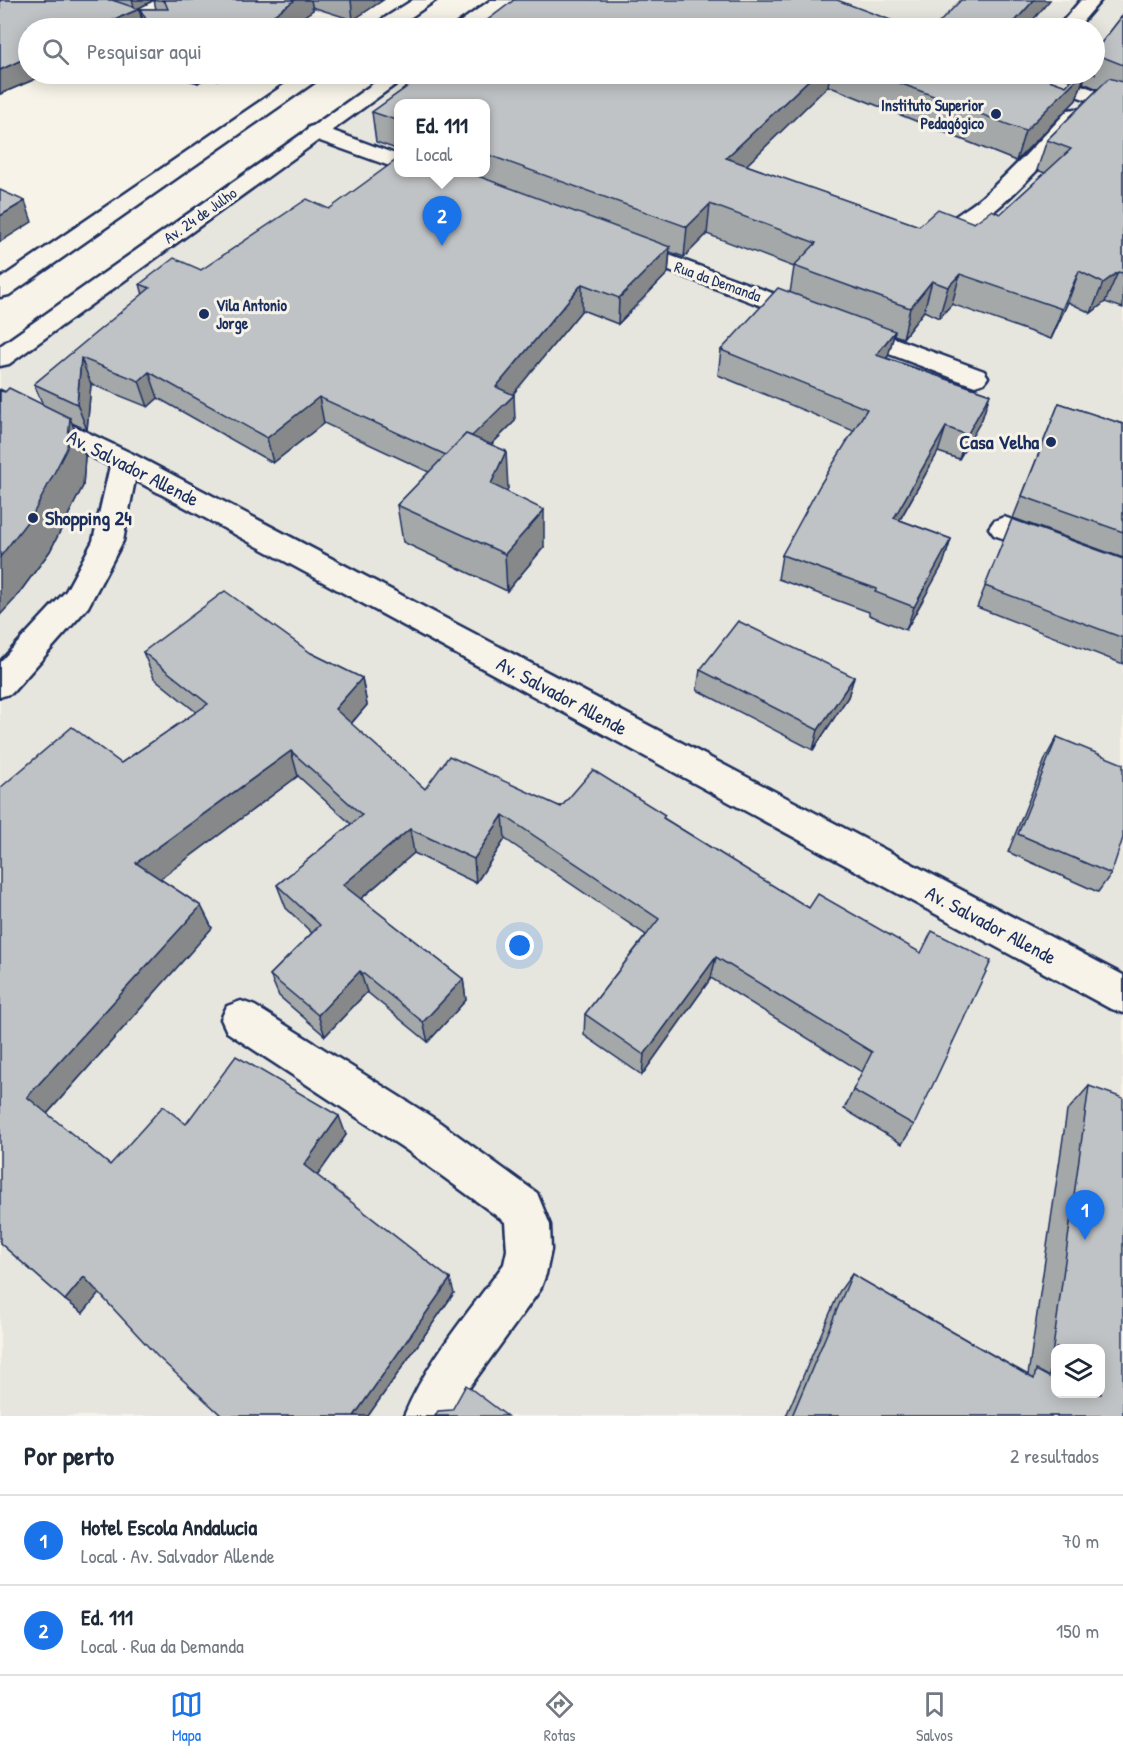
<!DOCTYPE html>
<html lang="pt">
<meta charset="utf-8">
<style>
body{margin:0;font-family:"Patrick Hand",sans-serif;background:#f6f6f7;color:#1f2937}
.controls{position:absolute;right:18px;bottom:18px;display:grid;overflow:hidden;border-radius:12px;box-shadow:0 3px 15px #0003}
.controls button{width:54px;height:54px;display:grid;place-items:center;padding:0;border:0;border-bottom:2px solid #e0e1e3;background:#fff;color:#1f2937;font:30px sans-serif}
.you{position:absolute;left:520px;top:946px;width:21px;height:21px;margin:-15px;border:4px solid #fff;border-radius:50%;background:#1a73e8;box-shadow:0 0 0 9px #1a73e833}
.badge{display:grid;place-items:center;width:39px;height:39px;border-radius:50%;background:#1a73e8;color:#fff;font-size:20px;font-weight:700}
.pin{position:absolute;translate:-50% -50px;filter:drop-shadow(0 2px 3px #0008)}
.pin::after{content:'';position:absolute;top:32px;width:21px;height:18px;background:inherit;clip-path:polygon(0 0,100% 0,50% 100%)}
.popup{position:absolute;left:394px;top:99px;width:96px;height:78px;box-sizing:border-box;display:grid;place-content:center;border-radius:12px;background:#fff;filter:drop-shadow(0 2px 4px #0005);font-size:20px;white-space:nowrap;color:#747a83}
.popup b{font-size:22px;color:#1f2937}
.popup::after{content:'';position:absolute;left:50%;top:100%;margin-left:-12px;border:12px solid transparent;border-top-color:#fff}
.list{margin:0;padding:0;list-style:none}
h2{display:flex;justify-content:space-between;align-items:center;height:78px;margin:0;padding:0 24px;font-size:26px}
h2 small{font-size:20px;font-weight:400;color:#747a83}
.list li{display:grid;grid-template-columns:39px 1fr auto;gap:18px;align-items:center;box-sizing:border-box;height:90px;padding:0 24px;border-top:2px solid #e0e1e3}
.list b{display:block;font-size:22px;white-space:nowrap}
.list p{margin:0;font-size:20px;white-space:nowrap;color:#747a83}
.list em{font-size:20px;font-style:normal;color:#747a83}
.icon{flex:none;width:33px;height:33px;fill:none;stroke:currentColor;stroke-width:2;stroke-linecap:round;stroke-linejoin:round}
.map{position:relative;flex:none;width:1123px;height:1416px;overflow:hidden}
.search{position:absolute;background:#fff;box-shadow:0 3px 15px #0003;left:18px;right:18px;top:18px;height:66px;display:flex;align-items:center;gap:15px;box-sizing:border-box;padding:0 21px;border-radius:33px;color:#747a83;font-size:22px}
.sheet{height:258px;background:#fff}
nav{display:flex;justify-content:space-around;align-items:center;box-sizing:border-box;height:84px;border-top:2px solid #e0e1e3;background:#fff;font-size:16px;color:#747a83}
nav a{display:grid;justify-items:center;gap:3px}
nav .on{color:#1a73e8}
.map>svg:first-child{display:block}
.built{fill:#e6e5de;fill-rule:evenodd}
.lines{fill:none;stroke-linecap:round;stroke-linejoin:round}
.minor-casing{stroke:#1b2f5e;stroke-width:5}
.major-casing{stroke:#1b2f5e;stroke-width:5}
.minor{fill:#f7f3e8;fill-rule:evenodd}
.major{fill:#f7f3e8;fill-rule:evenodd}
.wall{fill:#a5a8a9;stroke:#1b2f5e;stroke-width:1.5}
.shaded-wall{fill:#86888a;stroke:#1b2f5e;stroke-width:1.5}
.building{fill:#c0c3c5;stroke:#1b2f5e;stroke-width:1.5;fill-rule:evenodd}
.poi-dot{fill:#1b2f5e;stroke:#f7f3e8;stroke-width:2}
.labels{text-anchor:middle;stroke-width:6;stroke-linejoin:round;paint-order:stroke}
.far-poi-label{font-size:16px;font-weight:bold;fill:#1b2f5e;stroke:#f7f3e8;text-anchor:end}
.far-street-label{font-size:16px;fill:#1b2f5e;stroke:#f7f3e8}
.poi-label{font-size:20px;font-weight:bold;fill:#1b2f5e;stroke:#f7f3e8;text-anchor:end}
.street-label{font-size:20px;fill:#1b2f5e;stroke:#f7f3e8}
</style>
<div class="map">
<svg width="1123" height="1416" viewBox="0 0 1123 1416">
<rect width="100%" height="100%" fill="#f7f3e8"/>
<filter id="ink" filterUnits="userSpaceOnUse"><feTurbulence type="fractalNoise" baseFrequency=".0167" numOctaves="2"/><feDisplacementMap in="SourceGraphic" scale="12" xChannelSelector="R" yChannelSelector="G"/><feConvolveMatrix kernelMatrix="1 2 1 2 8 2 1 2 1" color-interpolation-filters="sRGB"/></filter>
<g filter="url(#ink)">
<path class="built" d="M514 0H1123V1416H0V362L409 74H1094V28H473ZM398 104H486V172H398ZM1056 1348H1100V1394H1056Z"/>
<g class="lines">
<defs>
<g id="minor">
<polygon points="1081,0 1101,0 1077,28 1057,28"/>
<path d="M272 74C284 73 304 70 312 81L309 85C298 88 278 84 272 74Z"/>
<polygon points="1023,74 1051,74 1123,100 1123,113 1026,78"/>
<path d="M1076 109 1084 110 1087 115 1084 120C1058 146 977 245 941 236L937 231C942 224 972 206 982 197 1013 170 1040 140 1068 110Z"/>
<polygon points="317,125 398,155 398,169 309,137 306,132 309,127"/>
<polygon points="628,240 984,371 988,377 984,383 975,386 966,383 619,252 616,247 619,242"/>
<polygon points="0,391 135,455 1123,975 1123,1013 1109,1008 135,480 123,541 88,607 12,693 0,697 0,662 66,591 93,541 110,466 0,411"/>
<polygon points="1004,517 1123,560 1123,583 994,535 989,528 994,521"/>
<path d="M241 1001 255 1006 435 1119 537 1193 550 1225 551 1250 546 1274 540 1290 471 1385 453 1416H404C427 1360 469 1312 504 1264L507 1250 505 1222 405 1149 227 1032 221 1019 227 1006Z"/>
</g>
<g id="major">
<polygon points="413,0 436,0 395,28 372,28 375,24"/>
<polygon points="491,0 514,0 476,28 454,28 457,24"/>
<polygon points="300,74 323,74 320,78 9,295 0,297 0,279"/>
<polygon points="387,74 410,74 9,364 0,366 0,346"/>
</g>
</defs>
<use href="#minor" class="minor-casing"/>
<use href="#major" class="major-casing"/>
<use href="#minor" class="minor"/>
<use href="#major" class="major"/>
</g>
<g class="wall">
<polygon points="0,0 383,0 353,20 312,7 313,10 287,28 145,28 140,9 156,9 154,0 137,9 28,74 47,74 0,94"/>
<polygon points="1123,15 1123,308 1105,302 1091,313 1068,302 1051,339 952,304 939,318 924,311 903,338 894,335 888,356 887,358 990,394 982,419 959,459 938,452 900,520 951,539 943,564 906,630 869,615 869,612 778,579 782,555 854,431 718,375 721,350 790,293 794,267 707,234 684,257 670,252 668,273 618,324 582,310 512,395 515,421 491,445 508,488 506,491 544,547 507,591 403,542 397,505 429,472 324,423 273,463 158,398 148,407 91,384 87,430 72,423 85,456 83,486 50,551 14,600 43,405 34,384 143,295 140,284 201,270 329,209 399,172 486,172 486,104 399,104 399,150 376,142 372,112 425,74 1032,74 1066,86 1077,74 1085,74 1076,100 1016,161 828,86 746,165 919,226 974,223 1000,214 1045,173 1037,170 1047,140 1098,89 1083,83 1086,74 1095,74 1095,51"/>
<polygon points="481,25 912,28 481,28"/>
<polygon points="169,74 226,74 217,80 207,77 198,83 170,75"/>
<polygon points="1059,403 1123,424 1123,558 1013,518"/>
<polygon points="1012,519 1123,559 1123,664 977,607"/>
<polygon points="143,652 311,653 362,678 367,705 351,724 425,789 665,819 809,908 914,1125 902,1144 844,1109 862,1072 711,978 642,1075 584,1035 585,1014 646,935 505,839 476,883 414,853 361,899 463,979 466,1000 428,1042 367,992 325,1036 279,996 270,975 312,933 286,908 277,885 351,824 298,776 160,879 201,906 212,928 47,1114 110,1165 186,1124 346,1135 317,1176 454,1293 368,1416 222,1416 99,1293 83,1313 65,1300 0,1243 121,763 196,712 154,678"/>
<polygon points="700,670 854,677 848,697 813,750 697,690"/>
<polygon points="1057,737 1111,874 1098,892 1008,852 1046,757"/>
<polygon points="1089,1086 1123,1416 786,1416 839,1292 852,1274 1028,1375 1067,1111"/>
</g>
<g class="shaded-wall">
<polygon points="132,0 154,0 135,10"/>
<polygon points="295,0 311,0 313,10 287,28 255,28"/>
<polygon points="351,0 383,0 353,20"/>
<polygon points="1034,0 1050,0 1026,28 1009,28"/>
<polygon points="139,9 144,28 95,28"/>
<polygon points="28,57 28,74 47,74 0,94 0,70"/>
<polygon points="196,74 206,74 207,77 198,83"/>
<polygon points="216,74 226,74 217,80"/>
<polygon points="815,74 830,74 828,86 723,188 726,158"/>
<polygon points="1082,74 1085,74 1076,100 1016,161 1025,131"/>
<polygon points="25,201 32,222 0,242 0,216"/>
<polygon points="710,204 707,234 684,257 687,227"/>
<polygon points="670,247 668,273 618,324 619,298"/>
<polygon points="1079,271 1068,302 1051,339 1062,309"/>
<polygon points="1118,272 1105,302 1091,313 1103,283"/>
<polygon points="960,274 952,304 939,318 948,287"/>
<polygon points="932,281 924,311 903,338 910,308"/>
<polygon points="582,284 582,310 505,404 514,395 515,421 452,483 450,457 496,387"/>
<polygon points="895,331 888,356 870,379 876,355"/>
<polygon points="81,358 91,384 87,430 77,404"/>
<polygon points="149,372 158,398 148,407 139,381"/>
<polygon points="990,394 982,419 959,459 967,435"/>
<polygon points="319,397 324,423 273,463 267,438"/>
<polygon points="70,418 85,456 83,486 50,551 14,600 0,615 0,557"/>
<polygon points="946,427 938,452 887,542 894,518"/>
<polygon points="506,451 508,488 493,522 491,484"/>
<polygon points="544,510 544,547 507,591 505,554"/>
<polygon points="951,539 943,564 906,630 914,607"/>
<polygon points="854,677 848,697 813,750 818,730"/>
<polygon points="362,678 367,705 341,735 335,709"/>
<polygon points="291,751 298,776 149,887 136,863"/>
<polygon points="503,815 505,839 476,883 474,859"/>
<polygon points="410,829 414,853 350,908 343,885"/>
<polygon points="201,906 212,928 45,1116 27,1097"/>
<polygon points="716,957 711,978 642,1075 644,1055"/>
<polygon points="360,971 367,992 325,1036 318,1015"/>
<polygon points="463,979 466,1000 428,1042 423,1022"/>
<polygon points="339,1116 346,1135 312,1183 304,1165"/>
<polygon points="84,1277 101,1291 83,1313 65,1300"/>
<polygon points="450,1279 454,1293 368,1416 354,1416"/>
</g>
<g class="building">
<polygon points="0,0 112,0 139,9 95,28 28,28 28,57 0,70"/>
<polygon points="161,0 295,0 255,28 151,28 140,9 168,9 165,2"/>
<polygon points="514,0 837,0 912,28 486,28 488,27 481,25"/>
<polygon points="961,0 1034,0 1009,28 934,28"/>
<polygon points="1123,15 1123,65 1095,54 1095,51"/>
<polygon points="425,74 815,74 726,158 919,226 938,209 974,223 992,210 1000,214 1071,149 1047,140 1109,78 1123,82 1123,273 1118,272 1103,283 1079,271 1062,309 960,274 948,287 932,281 910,308 794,266 816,243 710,204 687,227 486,154 486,104 399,104 399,121 372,112"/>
<polygon points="876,74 1032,74 1066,86 1077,74 1082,74 1025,131"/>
<polygon points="399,158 399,172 467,172 670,247 619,298 582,284 496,387 514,395 472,436 466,434 446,455 319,397 267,438 149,372 139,381 81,358 77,404 34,384 150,288 140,284 174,258 201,270 307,199 329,209"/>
<polygon points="0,190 25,201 0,216"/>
<polygon points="778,288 895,331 876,355 990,394 967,435 946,427 894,518 951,539 914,607 875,592 877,589 782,555 820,485 867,409 721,350"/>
<polygon points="9,388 70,418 67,448 33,514 0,557 0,391 5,392"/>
<polygon points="1059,403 1123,424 1123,532 1022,496"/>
<polygon points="466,434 506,451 491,484 544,510 505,554 397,505"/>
<polygon points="1012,519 1123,559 1123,638 985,586"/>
<polygon points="225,591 311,653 362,678 335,709 425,789 449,756 561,807 593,770 665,815 663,818 809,908 818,894 921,953 932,931 991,961 914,1125 853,1090 872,1052 716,957 644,1055 585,1014 659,919 503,815 474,859 410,829 343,885 463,979 423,1022 360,971 318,1015 270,975 320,925 277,885 362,815 291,751 136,863 201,906 27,1097 110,1165 163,1106 186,1124 236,1056 339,1116 304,1165 450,1279 354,1416 222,1416 157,1356 84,1277 65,1300 0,1243 0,788 72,727 121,763 208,704 143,652"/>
<polygon points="738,621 854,677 818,730 700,670"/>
<polygon points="1057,737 1123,764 1123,838 1111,874 1018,834"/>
<path d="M1089 1086 1123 1098V1416H792L852 1274 1034 1379 1036 1370 1049 1377ZM1056 1348H1101V1394H1056Z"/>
<polygon points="466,1385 507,1416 435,1416 438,1411 452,1410"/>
</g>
</g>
<g class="poi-dot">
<circle cx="996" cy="114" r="6"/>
<circle cx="204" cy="314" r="6"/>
<circle cx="1051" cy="442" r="6"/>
<circle cx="33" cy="518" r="6"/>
</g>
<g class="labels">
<g class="far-poi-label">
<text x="984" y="111">Instituto Superior<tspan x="984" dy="18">Pedagógico</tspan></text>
<text x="216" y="311" text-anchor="start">Vila Antonio<tspan x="216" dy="18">Jorge</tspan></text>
</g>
<g class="far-street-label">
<text transform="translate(200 215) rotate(-35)" y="6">Av. 24 de Julho</text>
<text transform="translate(718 281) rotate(20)" y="6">Rua da Demanda</text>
</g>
<g class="poi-label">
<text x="1039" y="449">Casa Velha</text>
<text x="45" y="525" text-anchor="start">Shopping 24</text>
</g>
<g class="street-label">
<text transform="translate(133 468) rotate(27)" y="7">Av. Salvador Allende</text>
<text transform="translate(562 696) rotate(28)" y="7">Av. Salvador Allende</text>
<text transform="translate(991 925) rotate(28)" y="7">Av. Salvador Allende</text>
</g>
</g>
</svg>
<div class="controls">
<button><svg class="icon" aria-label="layers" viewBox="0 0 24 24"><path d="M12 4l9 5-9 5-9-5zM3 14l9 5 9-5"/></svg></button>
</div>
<div class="you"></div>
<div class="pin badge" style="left:1085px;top:1240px">1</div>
<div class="pin badge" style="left:442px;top:246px">2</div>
<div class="popup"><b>Ed. 111</b>Local</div>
<div class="search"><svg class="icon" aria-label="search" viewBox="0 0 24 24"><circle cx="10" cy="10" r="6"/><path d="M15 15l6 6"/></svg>Pesquisar aqui</div>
</div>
<section class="sheet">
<h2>Por perto<small>2 resultados</small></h2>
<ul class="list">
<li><span class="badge">1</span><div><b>Hotel Escola Andalucia</b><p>Local · Av. Salvador Allende</p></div><em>70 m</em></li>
<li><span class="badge">2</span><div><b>Ed. 111</b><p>Local · Rua da Demanda</p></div><em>150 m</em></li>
</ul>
</section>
<nav>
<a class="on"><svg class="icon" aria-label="map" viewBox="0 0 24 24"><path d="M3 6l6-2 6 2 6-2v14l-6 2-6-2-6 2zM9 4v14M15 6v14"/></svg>Mapa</a>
<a><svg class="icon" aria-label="directions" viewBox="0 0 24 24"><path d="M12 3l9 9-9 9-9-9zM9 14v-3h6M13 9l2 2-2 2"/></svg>Rotas</a>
<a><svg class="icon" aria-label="saved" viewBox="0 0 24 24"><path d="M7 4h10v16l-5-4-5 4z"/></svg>Salvos</a>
</nav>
